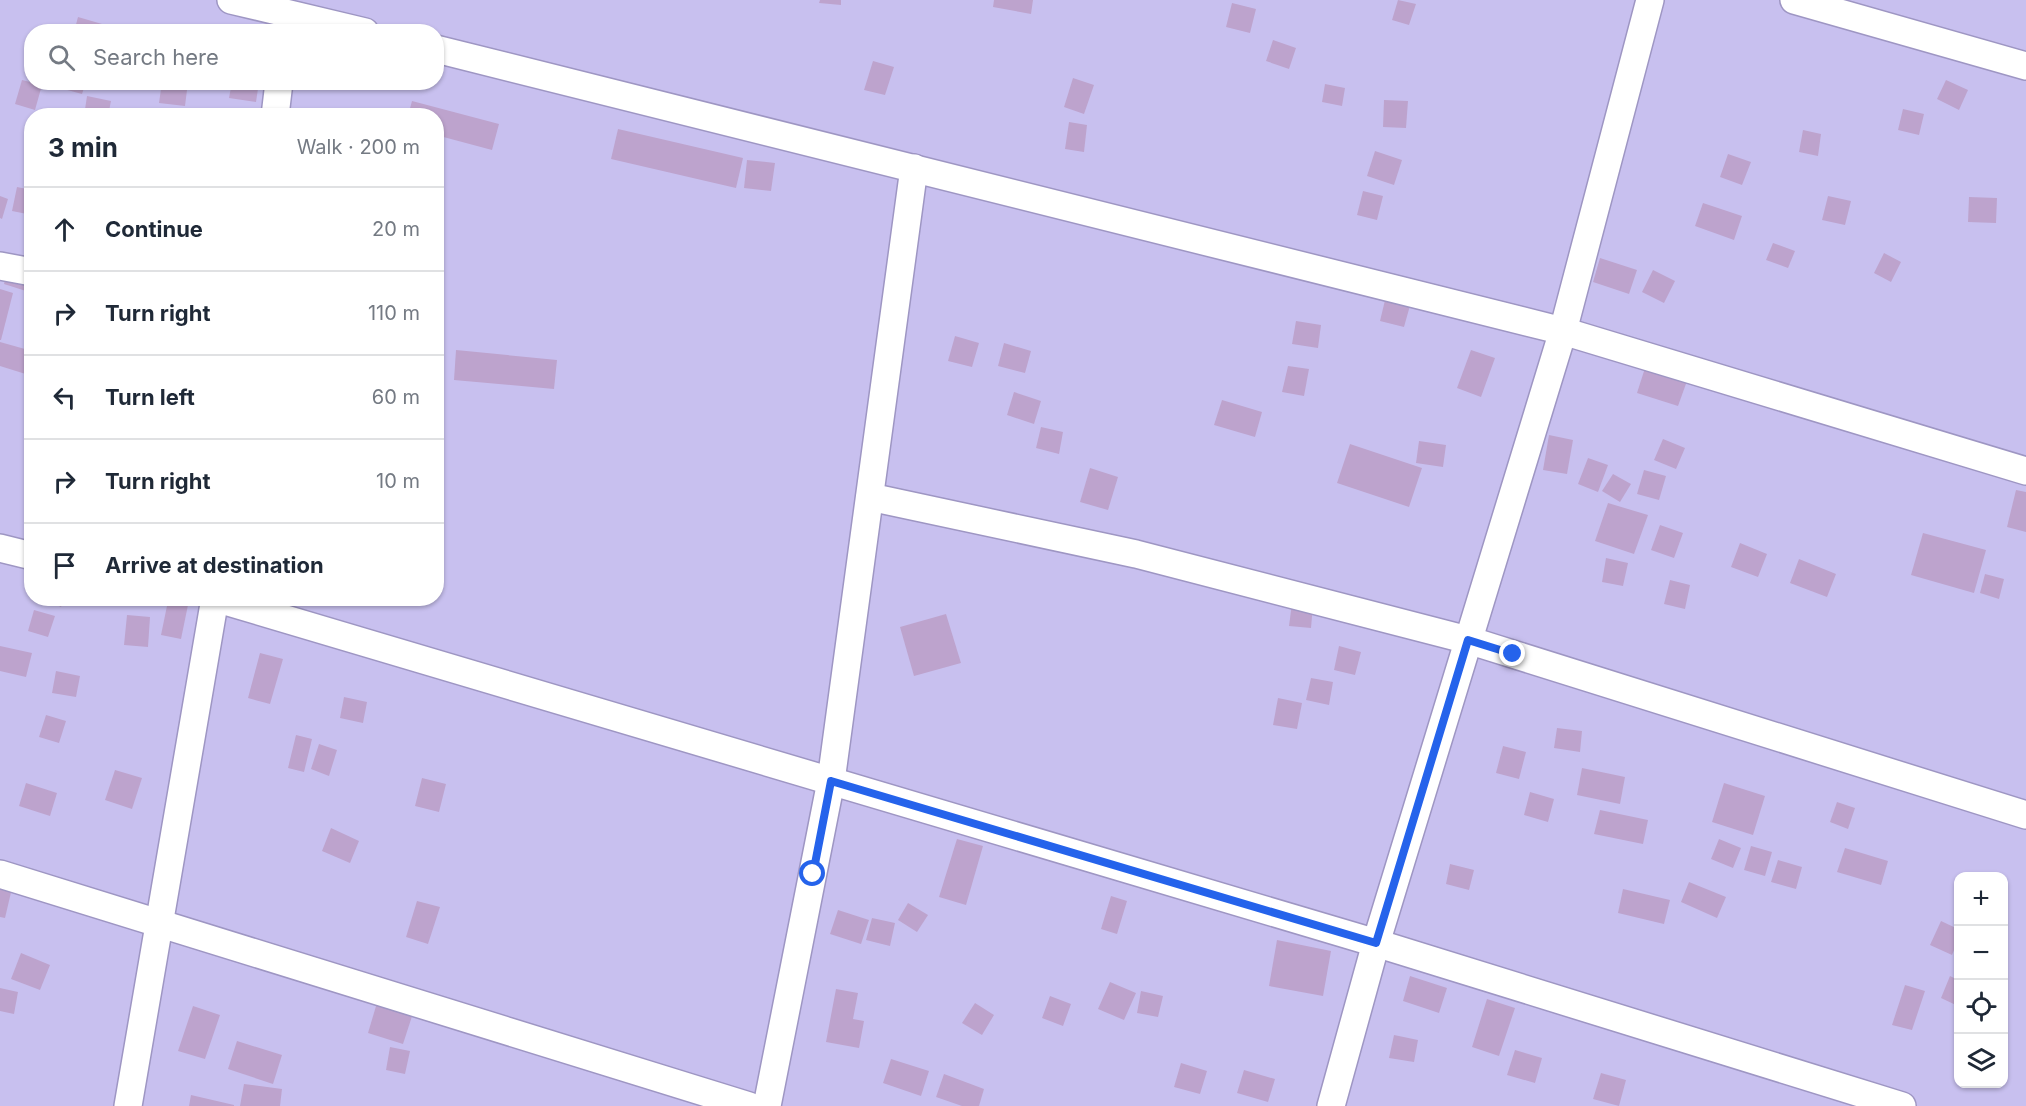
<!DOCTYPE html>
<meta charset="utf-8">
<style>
body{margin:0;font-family:Inter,sans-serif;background:#f2f2f3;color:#1f2937}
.controls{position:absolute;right:18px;bottom:18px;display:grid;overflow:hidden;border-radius:12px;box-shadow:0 2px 4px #0004}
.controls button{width:54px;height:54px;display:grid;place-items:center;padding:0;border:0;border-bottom:2px solid #e0e1e3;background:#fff;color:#1f2937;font:30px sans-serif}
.stop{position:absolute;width:18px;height:18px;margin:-14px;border:4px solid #2563eb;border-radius:50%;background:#fff}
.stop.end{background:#2563eb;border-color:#fff;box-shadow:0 2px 6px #0008}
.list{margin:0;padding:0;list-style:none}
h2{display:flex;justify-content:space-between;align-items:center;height:78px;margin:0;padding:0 24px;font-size:26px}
h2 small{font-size:20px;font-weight:400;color:#747a83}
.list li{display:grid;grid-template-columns:39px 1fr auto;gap:18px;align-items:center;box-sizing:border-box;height:84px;padding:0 24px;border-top:2px solid #e0e1e3}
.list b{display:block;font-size:22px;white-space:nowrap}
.list em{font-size:20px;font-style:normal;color:#747a83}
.icon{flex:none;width:33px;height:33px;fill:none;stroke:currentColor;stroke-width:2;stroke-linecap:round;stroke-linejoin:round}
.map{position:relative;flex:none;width:2026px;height:1106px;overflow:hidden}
.search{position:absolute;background:#fff;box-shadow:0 2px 4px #0004;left:24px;top:24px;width:420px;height:66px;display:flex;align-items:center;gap:15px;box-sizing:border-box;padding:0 21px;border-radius:24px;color:#747a83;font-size:22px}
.panel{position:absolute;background:#fff;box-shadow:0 2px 4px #0004;left:24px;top:108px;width:420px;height:498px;border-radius:24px}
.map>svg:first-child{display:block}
.building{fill:#bda3cd}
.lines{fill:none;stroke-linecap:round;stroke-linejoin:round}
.street-casing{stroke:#9e96c3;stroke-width:30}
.street{stroke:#fff;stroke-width:27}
.route{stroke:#2563eb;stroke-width:8}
</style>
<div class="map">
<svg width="2026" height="1106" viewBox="0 0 2026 1106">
<rect width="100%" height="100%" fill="#c8c0ef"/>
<g class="building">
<polygon points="820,0 841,0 841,5 819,3"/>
<polygon points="994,0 1033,0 1031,14 993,7"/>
<polygon points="1398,0 1416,4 1409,25 1392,20"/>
<polygon points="1232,3 1256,9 1250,33 1226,27"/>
<polygon points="78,17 102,24 100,32 74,32"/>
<polygon points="1273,40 1296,48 1289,69 1266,61"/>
<polygon points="873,61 894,67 885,95 864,90"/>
<polygon points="1073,78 1094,85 1084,114 1064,107"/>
<polygon points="22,80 42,85 35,110 15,104"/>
<polygon points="1946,80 1968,90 1959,110 1937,99"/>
<polygon points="62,82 86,82 82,94 60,88"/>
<polygon points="162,82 188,82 185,106 159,103"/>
<polygon points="232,82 259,82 256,102 229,98"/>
<polygon points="1325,84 1345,88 1342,106 1322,102"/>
<polygon points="87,96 111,101 108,116 84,116"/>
<polygon points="1384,100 1408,101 1406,128 1383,127"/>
<polygon points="412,101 499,124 492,150 436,135 436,116 408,116"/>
<polygon points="1903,109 1924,114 1919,135 1898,130"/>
<polygon points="1069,122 1087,125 1084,152 1065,149"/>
<polygon points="618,129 743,158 736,188 611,159"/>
<polygon points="1803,130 1821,134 1818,156 1799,152"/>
<polygon points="1375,151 1402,160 1394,185 1367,176"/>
<polygon points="1728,154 1751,162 1742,185 1720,177"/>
<polygon points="747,160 775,163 771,191 744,188"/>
<polygon points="17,187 32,190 32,215 12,211"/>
<polygon points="1363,191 1383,196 1377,220 1357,215"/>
<polygon points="0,196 8,199 2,219 0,218"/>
<polygon points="1828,196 1851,201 1845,225 1822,220"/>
<polygon points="1969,197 1997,198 1996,223 1968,222"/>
<polygon points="1703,203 1742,216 1734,240 1695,226"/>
<polygon points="1773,243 1795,251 1788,268 1766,260"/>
<polygon points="1884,253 1901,262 1891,282 1874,273"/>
<polygon points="1600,258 1637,270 1629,294 1593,282"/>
<polygon points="10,261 32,273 26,291 4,284"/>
<polygon points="1653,270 1675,281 1664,303 1642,292"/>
<polygon points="0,289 13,293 1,340 0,340"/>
<polygon points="1386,296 1411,302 1404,327 1380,321"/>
<polygon points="1296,321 1321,325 1318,348 1292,344"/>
<polygon points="955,336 979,343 972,367 948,361"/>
<polygon points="0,342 32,351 32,376 0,366"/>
<polygon points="1004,343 1031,351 1025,373 998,366"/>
<polygon points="456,350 557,360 554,389 454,380"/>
<polygon points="1471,350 1495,358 1481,397 1457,388"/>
<polygon points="1288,366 1309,369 1304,396 1282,392"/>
<polygon points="1645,368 1687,381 1678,406 1637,393"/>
<polygon points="1014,392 1041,401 1034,424 1007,415"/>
<polygon points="1222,400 1262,412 1255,437 1214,425"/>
<polygon points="1041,427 1063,432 1059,454 1036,448"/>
<polygon points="1549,435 1573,440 1567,474 1543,470"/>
<polygon points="1663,439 1685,448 1676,469 1654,460"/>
<polygon points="1419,441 1446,445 1443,467 1416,463"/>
<polygon points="1350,444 1422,468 1409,507 1337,483"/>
<polygon points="1588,458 1608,465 1598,492 1578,484"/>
<polygon points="1090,468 1118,477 1108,510 1080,502"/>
<polygon points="1644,470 1666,476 1659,500 1637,494"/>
<polygon points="1613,474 1631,484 1620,502 1602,491"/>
<polygon points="2016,490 2026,492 2026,532 2007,527"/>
<polygon points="1608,503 1648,515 1634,554 1595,541"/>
<polygon points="1660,525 1683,533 1674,558 1651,550"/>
<polygon points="1923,533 1986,550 1974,593 1911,575"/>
<polygon points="1740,543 1767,554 1758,577 1731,567"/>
<polygon points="1606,558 1628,563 1623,586 1602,582"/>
<polygon points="1799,559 1836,574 1827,597 1790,583"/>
<polygon points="1985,574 2004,579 1999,599 1980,593"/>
<polygon points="1670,580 1690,585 1685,609 1664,604"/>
<polygon points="41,598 65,598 61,607"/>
<polygon points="168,601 188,605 181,639 161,635"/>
<polygon points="1292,603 1313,605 1311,628 1289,626"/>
<polygon points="34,610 55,616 48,637 28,631"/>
<polygon points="946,614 961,663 914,676 900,627"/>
<polygon points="127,615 150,617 148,647 124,645"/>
<polygon points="0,646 32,653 26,677 0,671"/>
<polygon points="1339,646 1361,652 1355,675 1334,670"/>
<polygon points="260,653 283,659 270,704 248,698"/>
<polygon points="56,671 80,676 76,697 52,693"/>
<polygon points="1311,678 1333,682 1329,705 1306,700"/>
<polygon points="344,697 367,702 363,723 340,718"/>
<polygon points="1278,698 1302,703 1297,729 1273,725"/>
<polygon points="46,715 66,721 59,743 39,737"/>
<polygon points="1557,728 1582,731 1580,752 1554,748"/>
<polygon points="296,735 312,739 304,772 288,768"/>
<polygon points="319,744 337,750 329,776 311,769"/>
<polygon points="1503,746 1526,752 1519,779 1496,773"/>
<polygon points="1582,768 1625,777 1620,804 1577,795"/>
<polygon points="115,770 142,778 132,809 105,800"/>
<polygon points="422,778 446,784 439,812 415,806"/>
<polygon points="26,783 57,793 50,816 19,806"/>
<polygon points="1724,783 1765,796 1753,835 1712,822"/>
<polygon points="1530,792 1554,799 1548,822 1524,815"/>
<polygon points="1837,802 1855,808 1848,829 1830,822"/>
<polygon points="1600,810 1648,820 1643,844 1594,834"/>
<polygon points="331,828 359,841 350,863 322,851"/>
<polygon points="957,839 983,846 966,905 939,897"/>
<polygon points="1719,839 1741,848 1733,868 1711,859"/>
<polygon points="1751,846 1772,852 1765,876 1744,870"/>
<polygon points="1845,848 1888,861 1881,885 1837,872"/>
<polygon points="1778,860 1802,867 1796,889 1771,882"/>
<polygon points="1450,864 1474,870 1469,890 1446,884"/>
<polygon points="0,881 13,884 5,918 0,917"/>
<polygon points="1689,882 1726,897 1717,918 1681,902"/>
<polygon points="1623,889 1670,900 1664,924 1618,913"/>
<polygon points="1111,896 1127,901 1117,934 1101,929"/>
<polygon points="417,901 440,907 428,944 406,937"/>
<polygon points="908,903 928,915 917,932 898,920"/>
<polygon points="838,910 869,920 861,944 830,934"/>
<polygon points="872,918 895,923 890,946 866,940"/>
<polygon points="1941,921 1958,929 1958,940 1952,955 1930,945"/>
<polygon points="1277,940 1331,951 1323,996 1269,986"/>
<polygon points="21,953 50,965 40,990 11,979"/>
<polygon points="1410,976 1447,988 1439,1013 1403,1001"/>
<polygon points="1950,976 1958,980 1958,1006 1941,998"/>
<polygon points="1110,982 1136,993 1124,1020 1098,1009"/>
<polygon points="1905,985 1925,991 1912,1030 1892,1025"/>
<polygon points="0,988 18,992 14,1014 0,1011"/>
<polygon points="836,989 858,993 853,1019 864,1021 859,1048 826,1042"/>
<polygon points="1141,991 1163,996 1158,1017 1137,1013"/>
<polygon points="379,996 415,1007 403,1044 368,1033"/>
<polygon points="1050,996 1071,1004 1063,1026 1042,1018"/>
<polygon points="1487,999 1515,1008 1499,1056 1472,1047"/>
<polygon points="975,1003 994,1015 982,1035 962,1023"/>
<polygon points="193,1006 220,1015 205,1059 178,1051"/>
<polygon points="1394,1035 1418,1040 1414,1062 1389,1058"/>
<polygon points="237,1041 282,1055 273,1084 228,1069"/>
<polygon points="390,1047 410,1051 405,1074 386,1070"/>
<polygon points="1515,1050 1542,1058 1535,1083 1507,1075"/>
<polygon points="891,1059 929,1071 921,1096 883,1083"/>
<polygon points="1181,1063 1207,1071 1200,1094 1174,1087"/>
<polygon points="1244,1070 1275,1079 1268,1102 1237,1093"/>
<polygon points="1601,1073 1626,1080 1619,1106 1593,1099"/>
<polygon points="944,1074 984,1089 979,1106 962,1106 936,1097"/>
<polygon points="244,1084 282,1089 280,1106 240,1106"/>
<polygon points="191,1095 234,1105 234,1106 189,1106"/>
</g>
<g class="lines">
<defs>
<g id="street">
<polyline points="231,0 365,32"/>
<polyline points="1794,0 2026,66"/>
<polyline points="436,49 1563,331 2026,471"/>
<polyline points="275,116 279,82"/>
<polyline points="0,266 32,272"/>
<polyline points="870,497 1136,554 1468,640 2026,815"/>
<polyline points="0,548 32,556"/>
<polyline points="215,598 1376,943 1902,1106"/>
<polyline points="0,874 749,1106"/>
<polyline points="128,1106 215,598"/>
<polyline points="767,1106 831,781 914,168"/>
<polyline points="1331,1106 1376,943 1563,331 1650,0"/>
</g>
</defs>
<use href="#street" class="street-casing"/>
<use href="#street" class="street"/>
</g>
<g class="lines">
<polyline class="route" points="813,874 831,781 1376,943 1468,640 1513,654"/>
</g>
</svg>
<div class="controls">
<button>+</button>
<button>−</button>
<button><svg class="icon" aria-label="locate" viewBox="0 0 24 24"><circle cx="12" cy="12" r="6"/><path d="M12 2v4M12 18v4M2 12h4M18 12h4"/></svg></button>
<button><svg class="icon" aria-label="layers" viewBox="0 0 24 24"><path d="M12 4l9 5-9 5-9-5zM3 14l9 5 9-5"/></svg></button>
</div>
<div class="stop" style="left:813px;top:874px"></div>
<div class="stop end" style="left:1513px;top:654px"></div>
<div class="search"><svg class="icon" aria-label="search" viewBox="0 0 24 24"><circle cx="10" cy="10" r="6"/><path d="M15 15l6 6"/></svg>Search here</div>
<section class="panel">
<h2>3 min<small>Walk · 200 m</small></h2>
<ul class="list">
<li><svg class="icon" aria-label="ahead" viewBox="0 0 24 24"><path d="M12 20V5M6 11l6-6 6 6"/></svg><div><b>Continue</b></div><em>20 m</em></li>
<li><svg class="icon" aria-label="right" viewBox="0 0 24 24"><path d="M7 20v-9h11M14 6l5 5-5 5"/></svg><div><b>Turn right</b></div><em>110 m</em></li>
<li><svg class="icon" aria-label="left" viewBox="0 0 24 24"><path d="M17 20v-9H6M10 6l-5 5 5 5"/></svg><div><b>Turn left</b></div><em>60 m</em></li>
<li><svg class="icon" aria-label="right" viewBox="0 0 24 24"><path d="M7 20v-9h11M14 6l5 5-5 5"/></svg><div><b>Turn right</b></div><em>10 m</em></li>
<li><svg class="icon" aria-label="arrive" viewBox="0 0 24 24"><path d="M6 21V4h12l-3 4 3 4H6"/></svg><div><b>Arrive at destination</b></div></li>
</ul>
</section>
</div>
